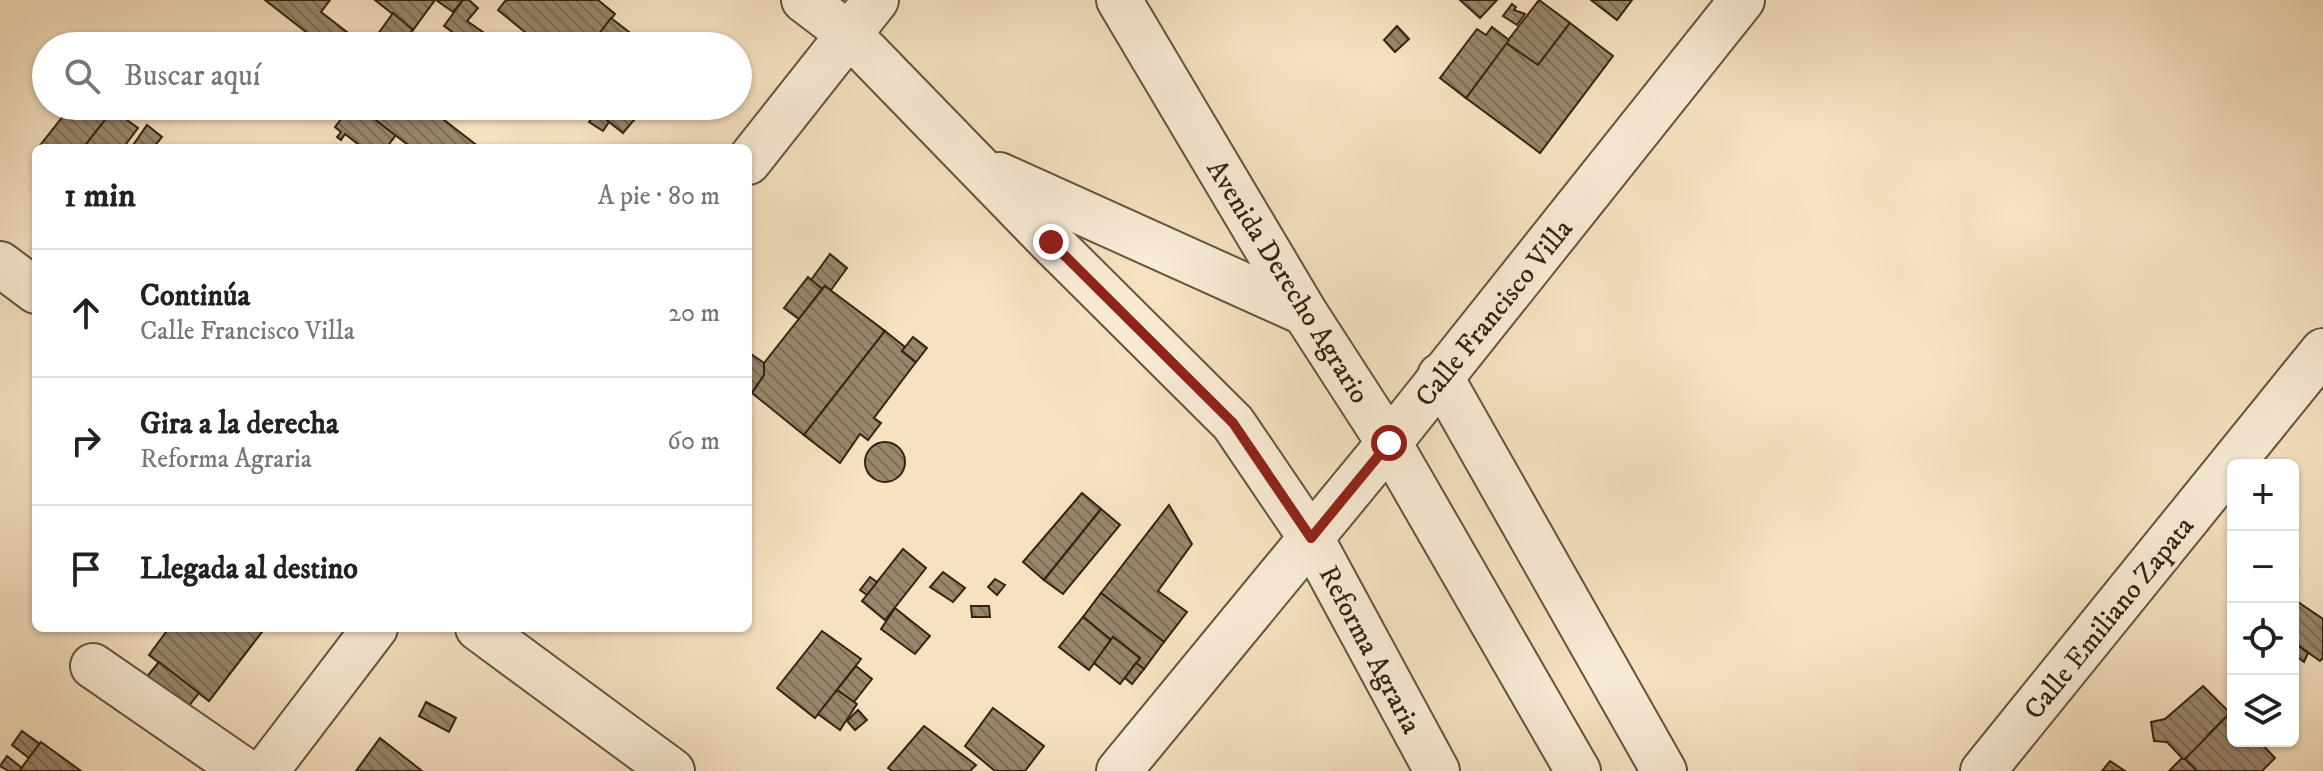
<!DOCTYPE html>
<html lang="es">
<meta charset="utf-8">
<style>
body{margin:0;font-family:"IM FELL DW Pica",serif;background:#f6f6f6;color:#222}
.controls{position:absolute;right:24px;bottom:24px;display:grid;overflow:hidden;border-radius:12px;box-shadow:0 2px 6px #0004}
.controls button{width:72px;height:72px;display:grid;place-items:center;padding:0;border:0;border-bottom:2px solid #e0e0e0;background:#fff;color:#222;font:40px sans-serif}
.stop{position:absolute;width:24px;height:24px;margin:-18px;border:6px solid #8f2418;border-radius:50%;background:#fff}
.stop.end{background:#8f2418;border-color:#fff;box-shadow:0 2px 8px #0008}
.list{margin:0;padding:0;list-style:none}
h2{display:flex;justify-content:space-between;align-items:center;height:104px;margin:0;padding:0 32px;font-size:34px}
h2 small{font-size:26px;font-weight:400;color:#767676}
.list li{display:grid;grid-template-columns:52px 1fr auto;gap:24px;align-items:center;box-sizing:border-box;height:128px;padding:0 32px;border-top:2px solid #e0e0e0}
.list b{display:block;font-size:30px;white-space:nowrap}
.list p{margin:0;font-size:26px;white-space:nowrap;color:#767676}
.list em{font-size:26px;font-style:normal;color:#767676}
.icon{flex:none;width:44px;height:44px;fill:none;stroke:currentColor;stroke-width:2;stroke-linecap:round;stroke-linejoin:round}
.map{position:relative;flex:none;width:2323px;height:771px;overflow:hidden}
.search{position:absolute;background:#fff;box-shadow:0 2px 6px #0004;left:32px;top:32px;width:720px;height:88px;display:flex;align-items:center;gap:20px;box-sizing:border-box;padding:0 28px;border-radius:44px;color:#767676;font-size:30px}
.panel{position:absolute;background:#fff;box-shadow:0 2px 6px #0004;left:32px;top:144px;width:720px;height:488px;border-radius:12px}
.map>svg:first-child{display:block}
.building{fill:url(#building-back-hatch);stroke:#322411;stroke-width:2}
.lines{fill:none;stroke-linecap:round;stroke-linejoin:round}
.minor-casing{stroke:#63543d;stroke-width:48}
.minor{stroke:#f9ecd7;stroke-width:44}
.route{stroke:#8f2418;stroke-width:10}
.labels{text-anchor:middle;stroke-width:8;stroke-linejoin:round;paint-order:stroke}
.street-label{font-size:28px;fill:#322411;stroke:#f9ecd7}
</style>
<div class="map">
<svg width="2323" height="771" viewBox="0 0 2323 771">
<defs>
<pattern id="building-back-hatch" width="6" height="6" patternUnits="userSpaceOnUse" patternTransform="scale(2)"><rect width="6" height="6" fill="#98876d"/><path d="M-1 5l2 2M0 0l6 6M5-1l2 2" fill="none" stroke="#7d6e58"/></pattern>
</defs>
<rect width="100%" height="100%" fill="#f6e2c1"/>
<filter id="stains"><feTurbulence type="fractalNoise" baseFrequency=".0025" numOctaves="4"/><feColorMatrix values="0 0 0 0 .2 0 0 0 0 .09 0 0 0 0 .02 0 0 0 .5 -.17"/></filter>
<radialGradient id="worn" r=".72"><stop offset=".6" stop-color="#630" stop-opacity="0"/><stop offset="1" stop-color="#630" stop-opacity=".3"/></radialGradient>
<g class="building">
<polygon points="265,0 330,0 321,12 365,46 324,46"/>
<polygon points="375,0 435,0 413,30"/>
<polygon points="436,0 463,0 453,12"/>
<polygon points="463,0 469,0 478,8 467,21 493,39 488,46 472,46 444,26"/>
<polygon points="506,0 598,0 615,14 590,46 542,46 498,10"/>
<polygon points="1460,0 1497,0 1480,18"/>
<polygon points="1539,0 1570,23 1538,65 1506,43"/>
<polygon points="1591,0 1632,0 1617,20"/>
<polygon points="1512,4 1516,7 1514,10 1525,14 1517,25 1503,16"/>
<polygon points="393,13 413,30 399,46 395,46 378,34"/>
<polygon points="611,18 647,46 590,46"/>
<polygon points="1570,23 1613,56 1540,153 1466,98 1506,43 1538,65"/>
<polygon points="1397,26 1409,39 1395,52 1384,40"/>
<polygon points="1492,27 1509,40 1466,98 1440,78 1477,29 1486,35"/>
<polygon points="71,106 109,106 113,110 83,148 38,148"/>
<polygon points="351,106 358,106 396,135 386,148 363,148 345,134 341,140 337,137 341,132 335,127"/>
<polygon points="358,106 382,106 373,118"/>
<polygon points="382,106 426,106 479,147 412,148 373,118"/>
<polygon points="580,106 612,106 603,117 597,112 593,116"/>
<polygon points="612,106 617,106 634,120 623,133 603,117"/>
<polygon points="617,106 645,106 634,120"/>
<polygon points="113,110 138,128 123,148 83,148"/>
<polygon points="597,112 609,122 603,131 589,122"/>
<polygon points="147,125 162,137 153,148 131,148"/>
<polygon points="830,254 847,268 831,290 825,286 822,289 811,280"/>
<polygon points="808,277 822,289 799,319 784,308"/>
<polygon points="825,286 885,331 804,435 752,393 764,375 764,363"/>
<polygon points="885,331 905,347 902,351 916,362 874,418 881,423 868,440 860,434 840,463 804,435"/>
<polygon points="913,337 927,348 916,362 902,351"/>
<polygon points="748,352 764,363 764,375 748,398"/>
<circle cx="885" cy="462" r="20"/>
<polygon points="1082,493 1101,509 1044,580 1023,562"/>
<polygon points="1169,505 1192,544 1158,591 1187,612 1164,642 1101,593"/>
<polygon points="1101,509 1120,525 1063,594 1044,580"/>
<polygon points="903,549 926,568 885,620 862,601"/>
<polygon points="943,572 965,588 953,602 930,587"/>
<polygon points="870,577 877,582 867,595 860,590"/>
<polygon points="995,579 1005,585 997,595 988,587"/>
<polygon points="1101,593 1164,642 1144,669 1136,663 1140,658 1113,637 1111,640 1083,617"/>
<polygon points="2295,600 2323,619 2323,658 2320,661 2293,642 2293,603"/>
<polygon points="971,606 989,606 990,617 972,617"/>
<polygon points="895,608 930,636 915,654 881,629"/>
<polygon points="1083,617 1111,640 1089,670 1059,647"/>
<polygon points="169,628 265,628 209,701 149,655"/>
<polygon points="822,631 861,659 815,718 777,688"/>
<polygon points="1113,637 1140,658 1120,684 1094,663"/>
<polygon points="2293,642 2308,653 2304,662 2293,654"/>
<polygon points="159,662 199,693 177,721 136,690"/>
<polygon points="1136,663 1144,669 1132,684 1125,678"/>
<polygon points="856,666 872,679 854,702 837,690"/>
<polygon points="2203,686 2230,713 2207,736 2208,737 2184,760 2167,742 2154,741 2151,722 2165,719"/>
<polygon points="837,690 857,704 840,730 818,714"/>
<polygon points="426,702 456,718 449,732 419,716"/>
<polygon points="993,708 1044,746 1025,771 995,771 965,746"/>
<polygon points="858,710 867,720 855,730 847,721"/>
<polygon points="2231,712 2233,741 2259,741 2275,758 2262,771 2197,771 2185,759"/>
<polygon points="924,726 976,765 970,771 892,771 888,768"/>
<polygon points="22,731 40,744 29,758 12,745"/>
<polygon points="380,738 422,771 356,771"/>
<polygon points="41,742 81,771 19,771"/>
<polygon points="7,756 22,768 19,771 9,771 0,766"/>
<polygon points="2181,759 2185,759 2197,771 2169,771"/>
<polygon points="2110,761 2125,771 2102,771"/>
</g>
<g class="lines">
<defs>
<g id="minor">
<polyline points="804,0 850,35 1051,242 1233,423 1311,538 1437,771"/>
<polyline points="1119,0 1305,313 1389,443 1578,771"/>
<polyline points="748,162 876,0"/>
<polyline points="999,175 1305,313"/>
<polyline points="0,264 36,291"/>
<polyline points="1440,376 1664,771"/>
<polyline points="478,628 672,771"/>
<polyline points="93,666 245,771"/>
<polyline points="266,771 375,628"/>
<polyline points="1119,771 1389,443 1742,0"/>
<polyline points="1983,771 2323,351"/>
</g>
</defs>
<use href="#minor" class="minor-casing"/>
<use href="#minor" class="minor"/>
</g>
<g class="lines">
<polyline class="route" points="1051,242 1233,423 1311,538 1389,443"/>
</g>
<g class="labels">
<g class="street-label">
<text transform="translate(1289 281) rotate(58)" y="10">Avenida Derecho Agrario</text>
<text transform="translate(1493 312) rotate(-51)" y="10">Calle Francisco Villa</text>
<text transform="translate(2108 617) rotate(-51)" y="10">Calle Emiliano Zapata</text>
<text transform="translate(1371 649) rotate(62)" y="10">Reforma Agraria</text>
</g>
</g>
<rect width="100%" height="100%" filter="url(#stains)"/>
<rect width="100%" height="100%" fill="url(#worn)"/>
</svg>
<div class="controls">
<button>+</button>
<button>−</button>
<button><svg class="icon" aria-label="locate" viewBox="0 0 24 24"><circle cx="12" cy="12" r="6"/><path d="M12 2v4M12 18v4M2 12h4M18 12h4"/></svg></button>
<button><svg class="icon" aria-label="layers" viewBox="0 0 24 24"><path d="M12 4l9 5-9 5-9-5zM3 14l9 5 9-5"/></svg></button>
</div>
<div class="stop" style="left:1389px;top:443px"></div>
<div class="stop end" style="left:1051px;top:242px"></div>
<div class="search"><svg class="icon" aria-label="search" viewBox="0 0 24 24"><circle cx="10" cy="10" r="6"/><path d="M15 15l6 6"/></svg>Buscar aquí</div>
<section class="panel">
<h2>1 min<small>A pie · 80 m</small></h2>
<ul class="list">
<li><svg class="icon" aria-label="ahead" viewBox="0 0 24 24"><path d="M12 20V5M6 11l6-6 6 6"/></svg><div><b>Continúa</b><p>Calle Francisco Villa</p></div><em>20 m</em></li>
<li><svg class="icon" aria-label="right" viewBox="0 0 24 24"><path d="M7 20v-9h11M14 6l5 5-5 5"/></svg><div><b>Gira a la derecha</b><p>Reforma Agraria</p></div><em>60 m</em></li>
<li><svg class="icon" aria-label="arrive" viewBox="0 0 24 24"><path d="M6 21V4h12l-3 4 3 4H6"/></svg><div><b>Llegada al destino</b></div></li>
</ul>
</section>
</div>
